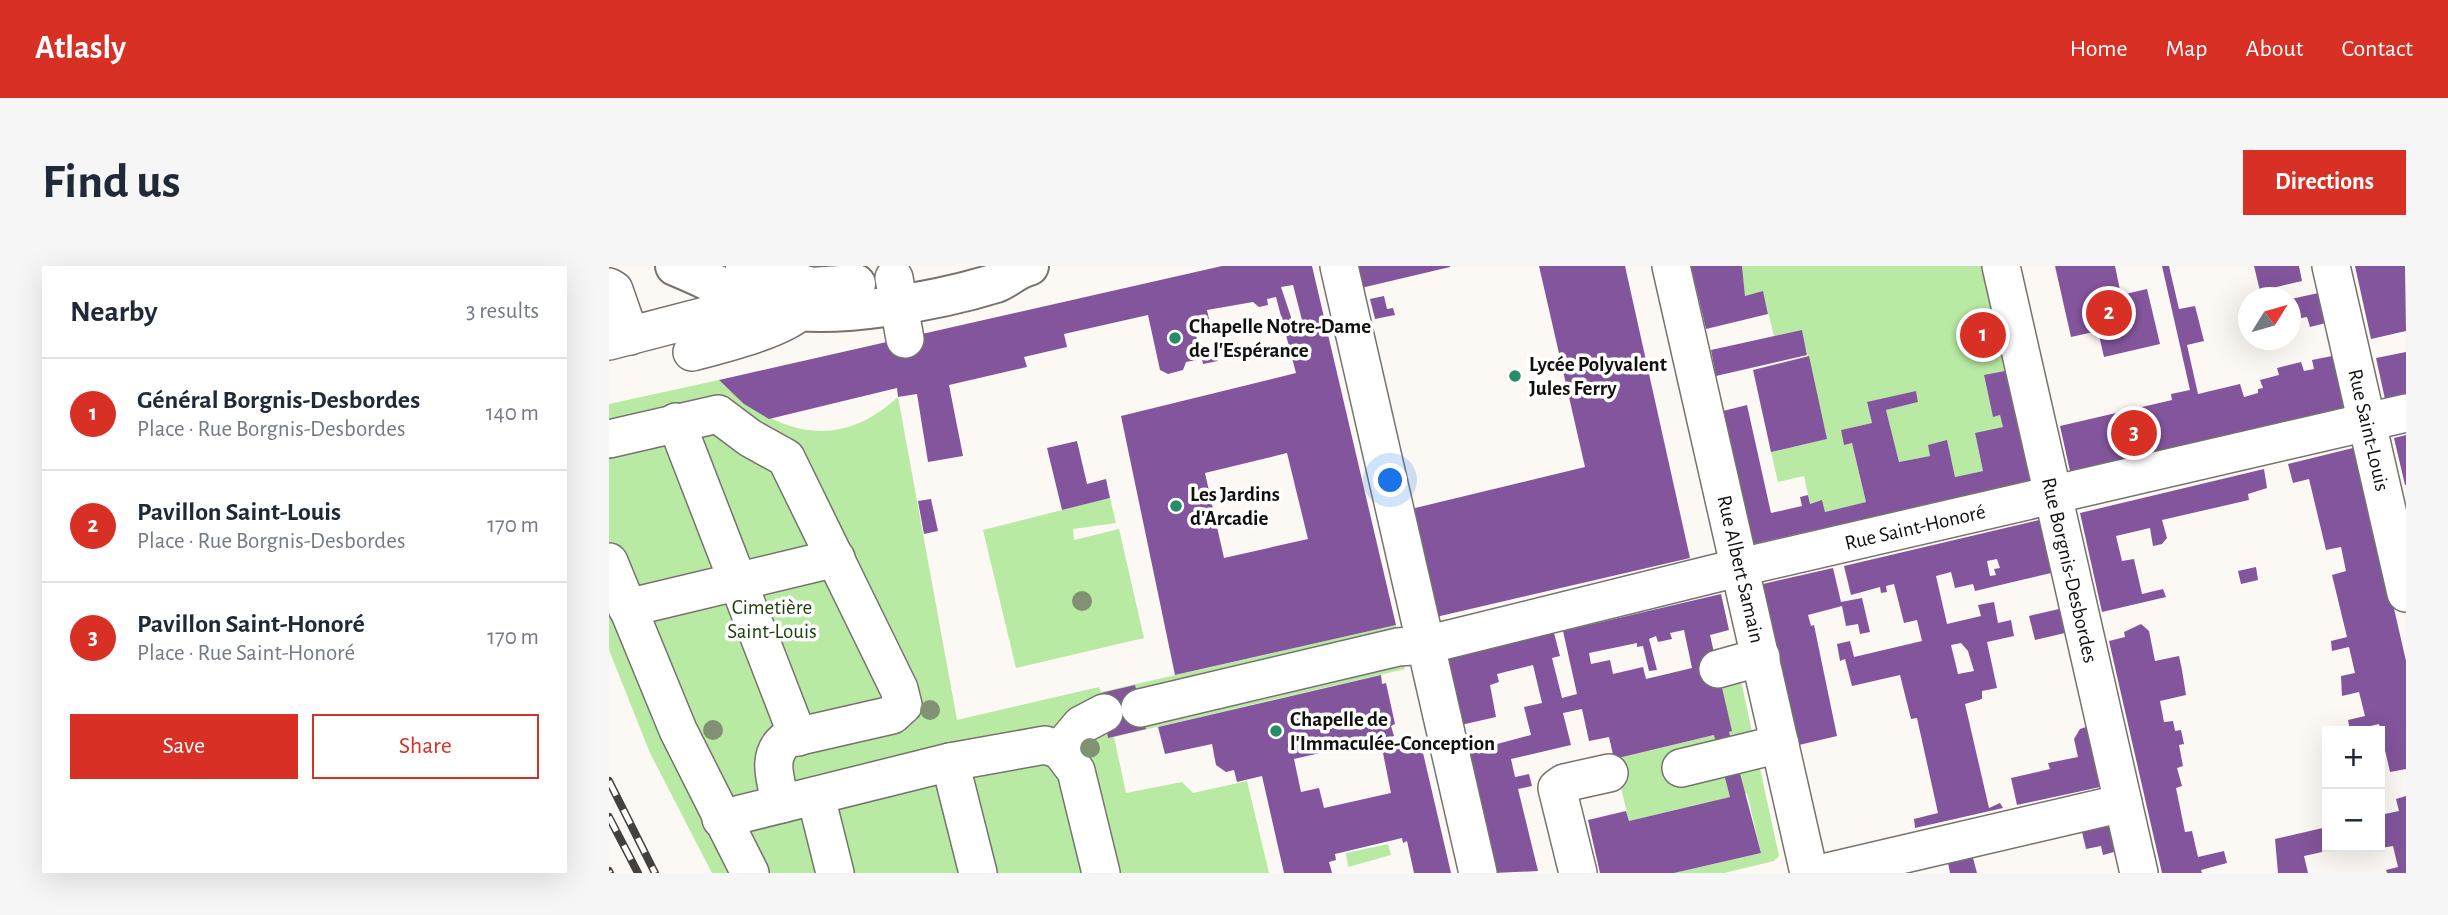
<!DOCTYPE html>
<meta charset="utf-8">
<style>
body{margin:0;font-family:"Alegreya Sans",sans-serif;background:#f6f6f7;color:#1f2937}
.controls{position:absolute;right:21px;bottom:21px;display:grid;overflow:hidden;border-radius:0px;box-shadow:0 7px 28px #0002}
.controls button{width:63px;height:63px;display:grid;place-items:center;padding:0;border:0;border-bottom:2px solid #e0e1e3;background:#fff;color:#1f2937;font:35px sans-serif}
.compass{position:absolute;left:1629px;top:21px;width:63px;height:63px;border-radius:50%;background:#fff;box-shadow:0 7px 28px #0002;rotate:53deg}
.you{position:absolute;left:782px;top:215px;width:24px;height:24px;margin:-18px;border:5px solid #fff;border-radius:50%;background:#1a73e8;box-shadow:0 0 0 10px #1a73e833}
.badge{display:grid;place-items:center;width:46px;height:46px;border-radius:50%;background:#d93025;color:#fff;font-size:23px;font-weight:700}
.pin{position:absolute;translate:-50% -50%;border:4px solid #fff;box-shadow:0 2px 7px #0006}
.list{margin:0;padding:0;list-style:none}
h2{display:flex;justify-content:space-between;align-items:center;height:91px;margin:0;padding:0 28px;font-size:30px}
h2 small{font-size:23px;font-weight:400;color:#747a83}
.list li{display:grid;grid-template-columns:46px 1fr auto;gap:21px;align-items:center;box-sizing:border-box;height:112px;padding:0 28px;border-top:2px solid #e0e1e3}
.list b{display:block;font-size:26px;white-space:nowrap}
.list p{margin:0;font-size:23px;white-space:nowrap;color:#747a83}
.list em{font-size:23px;font-style:normal;color:#747a83}
.actions{display:flex;gap:14px;padding:21px 28px}
.actions a{flex:1;padding:16px 0;border:2px solid #d93025;border-radius:0px;text-align:center;font-size:24px;color:#d93025}
.actions .main{background:#d93025;color:#fff}
.map{position:relative;flex:none;width:1797px;height:607px;overflow:hidden;border-radius:0px}
header{display:flex;align-items:center;gap:42px;box-sizing:border-box;height:98px;padding:0 35px;background:#d93025;color:#fff}
header strong{font-size:33px}
nav{display:flex;gap:38px;margin-inline-start:auto;font-size:24px}
.intro{display:flex;align-items:center;justify-content:space-between;box-sizing:border-box;height:168px;padding:0 42px}
h1{margin:0;font-size:49px}
.button{padding:18px 32px;border-radius:0px;background:#d93025;color:#fff;font-size:24px;font-weight:700}
main{display:flex;gap:42px;padding:0 42px}
aside{flex:1;background:#fff;border-radius:0px;box-shadow:0 7px 28px #0002}
.map>svg:first-child{display:block}
.green{fill:#b8eaa3}
.building{fill:#83559c;fill-rule:evenodd}
.lines{fill:none;stroke-linecap:round;stroke-linejoin:round}
.minor-casing{stroke:#76736f;stroke-width:40}
.major-casing{stroke:#76736f;stroke-width:42}
.minor{stroke:#fff;stroke-width:37}
.major{stroke:#fff;stroke-width:38}
.rail-casing{stroke:#42413e;stroke-width:8}
.rail{stroke:#fff;stroke-width:5;stroke-dasharray:16;stroke-linecap:butt}
.tree{fill:#819273}
.poi-dot{fill:#268c69;stroke:#fff;stroke-width:2.5}
.labels{text-anchor:middle;stroke-width:7;stroke-linejoin:round;paint-order:stroke}
.poi-label{font-size:21px;font-weight:bold;fill:#12110f;stroke:#fff;text-anchor:start}
.street-label{font-size:21px;fill:#12110f;stroke:#fff}
.park-label{font-size:21px;fill:#1d3f09;stroke:#fff}
</style>
<header>
<strong>Atlasly</strong>
<nav><a>Home</a><a>Map</a><a>About</a><a>Contact</a></nav>
</header>
<div class="intro"><h1>Find us</h1><a class="button">Directions</a></div>
<main>
<aside>
<h2>Nearby<small>3 results</small></h2>
<ul class="list">
<li><span class="badge">1</span><div><b>Général Borgnis-Desbordes</b><p>Place · Rue Borgnis-Desbordes</p></div><em>140 m</em></li>
<li><span class="badge">2</span><div><b>Pavillon Saint-Louis</b><p>Place · Rue Borgnis-Desbordes</p></div><em>170 m</em></li>
<li><span class="badge">3</span><div><b>Pavillon Saint-Honoré</b><p>Place · Rue Saint-Honoré</p></div><em>170 m</em></li>
</ul>
<div class="actions"><a class="main">Save</a><a>Share</a></div>
</aside>
<div class="map">
<svg width="1797" height="607" viewBox="0 0 1797 607">
<rect width="100%" height="100%" fill="#fcf8f4"/>
<g class="green">
<polygon points="1133,0 1372,0 1396,105 1375,110 1384,150 1391,149 1394,161 1366,168 1374,205 1346,211 1337,175 1319,179 1321,190 1290,196 1277,144 1309,136 1307,125 1258,137 1263,157 1232,164 1235,178 1243,177 1257,236 1216,246 1213,235 1201,238 1195,210 1169,216 1162,186 1218,173 1193,65 1165,70 1154,26 1136,30"/>
<path d="M110 114C165 167 227 188 289 131L348 454 490 421 492 426 787 359 789 381 796 403 505 471 517 527 573 516 584 527 638 515 660 607H103L41 487 0 384V138Z"/>
<polygon points="501,232 507,257 464,263 465,274 510,263 535,372 407,402 374,264"/>
<polygon points="1132,415 1170,590 1165,595 1115,607 1065,607 1152,587 1138,527 1020,555 1005,493 1122,465 1113,420"/>
<polygon points="779,578 782,589 739,601 737,587"/>
</g>
<g class="building">
<path d="M613 0H703L787 359 566 409 512 150 687 107 667 31 658 33 659 39 650 41 644 36 598 44 600 53 584 56 591 87 607 88 609 95 594 98 593 93 577 96 574 104 559 108 551 104 539 49 455 68 458 81 415 91 418 101 340 119 354 190 319 196 308 128 289 131 288 122 160 153 135 138 110 114ZM684 19 694 58 685 60 672 21ZM678 187 699 273 615 292 596 207Z"/>
<polygon points="747,0 841,0 841,1 752,22"/>
<polygon points="930,0 1016,0 1081,292 827,351 802,243 976,201"/>
<polygon points="1082,0 1133,0 1136,30 1154,25 1159,48 1097,63"/>
<polygon points="1446,0 1506,0 1512,29 1538,23 1551,78 1495,91 1489,65 1462,71"/>
<polygon points="1553,0 1560,0 1570,43 1586,40 1595,75 1578,79 1589,128 1631,118 1635,131 1649,127 1649,123 1654,122 1651,114 1670,109 1668,102 1692,96 1695,105 1705,103 1703,94 1728,89 1740,141 1461,205 1451,160 1563,134 1562,128 1581,124"/>
<polygon points="1645,0 1690,0 1693,15 1651,25"/>
<polygon points="1746,0 1796,0 1797,65 1762,73"/>
<polygon points="1714,26 1721,56 1701,61 1698,51 1682,54 1682,33"/>
<polygon points="775,30 778,43 784,42 786,49 766,53 761,33"/>
<polygon points="1640,43 1640,64 1634,66 1630,45"/>
<polygon points="1193,64 1198,89 1107,110 1102,84"/>
<polygon points="1797,86 1797,129 1776,133 1767,92"/>
<polygon points="1200,90 1218,173 1162,186 1144,104"/>
<polygon points="1396,105 1421,215 1144,278 1114,145 1138,139 1162,247 1193,240 1191,231 1199,229 1201,238 1213,234 1216,246 1257,236 1243,177 1235,179 1232,164 1263,157 1258,136 1307,125 1309,136 1277,144 1290,196 1321,190 1319,179 1338,174 1346,211 1374,205 1366,167 1394,161 1391,149 1384,151 1375,109"/>
<polygon points="1797,169 1797,219 1796,219 1785,172"/>
<polygon points="468,175 478,218 497,213 501,232 453,244 438,182"/>
<polygon points="1748,181 1797,395 1797,503 1781,506 1770,458 1741,465 1739,454 1756,450 1750,426 1733,430 1732,410 1746,407 1740,381 1723,385 1722,375 1738,371 1723,309 1737,305 1732,281 1717,284 1700,213 1684,217 1679,198"/>
<polygon points="1655,203 1658,222 1639,228 1640,234 1553,254 1558,272 1553,278 1544,280 1541,262 1507,270 1513,295 1525,293 1533,328 1554,323 1557,331 1493,346 1471,247"/>
<polygon points="322,233 329,265 315,268 309,235"/>
<path d="M1430 254 1442 307 1366 325 1364 318 1346 322 1342 306 1327 310 1338 358 1372 350 1369 339 1385 336 1389 357 1402 354 1405 370 1378 376 1388 422 1373 425V433L1356 438 1380 542 1391 537 1394 542 1306 562 1305 553 1329 547 1308 452 1302 453 1291 409 1243 420 1236 393 1231 395 1228 378 1241 375 1245 391 1313 375 1308 354 1295 357 1285 318 1277 320 1278 326 1272 327 1271 321 1242 329 1235 300ZM1388 293 1391 302 1385 303 1387 309 1381 310 1378 295ZM1352 377 1359 385 1365 405 1349 408 1342 379Z"/>
<polygon points="1647,301 1649,314 1632,318 1629,305"/>
<polygon points="1224,302 1232,336 1253,332 1261,366 1251,368 1249,358 1237,360 1233,340 1199,349 1202,360 1205,359 1228,470 1190,479 1154,318"/>
<path d="M1112 328 1120 364 1101 369 1123 465 1120 466 1152 587 1065 607H991L979 554 1017 545 1020 555 1121 531 1105 469 1005 493 1000 471 980 475 973 443 954 447 962 479 902 493 906 511 920 508 923 520 909 523 929 605 885 607 858 486 922 469 915 441 933 437 924 399 888 408 890 416 881 419 887 451 852 459 837 392 945 367 951 390 943 392 953 432 968 428 954 365ZM1075 364 1083 402 1037 413 1034 401 1004 408 1001 394 982 398 980 387 1028 377V381L1034 380 1040 405 1048 404 1040 373 1047 370 1049 376 1063 373 1061 367Z"/>
<polygon points="1450,343 1456,367 1426,374 1420,350"/>
<polygon points="1532,358 1540,365 1546,395 1570,390 1573,404 1577,429 1551,435 1555,456 1564,455 1566,465 1572,464 1575,478 1570,479 1574,500 1568,502 1573,520 1567,522 1576,566 1583,565 1589,591 1615,585 1618,597 1592,604 1593,607 1553,607 1500,375 1516,371 1515,366"/>
<polygon points="772,409 773,418 777,417 786,458 782,460 785,470 685,493 692,526 710,522 715,542 782,527 773,482 811,474 842,607 805,607 798,575 794,577 793,572 726,588 727,594 720,596 723,607 675,607 653,510 628,516 625,504 617,506 607,499 603,478 556,488 549,461"/>
<polygon points="526,419 537,463 499,472 492,427"/>
<polygon points="1477,461 1491,521 1408,539 1402,512 1441,503 1439,497 1469,491 1465,473 1471,463"/>
<polygon points="1797,530 1797,607 1778,607 1777,604 1789,601 1784,580 1772,582 1771,549 1790,545 1787,533"/>
<polygon points="1500,560 1505,586 1494,589 1492,580 1477,583 1473,566"/>
<polygon points="1718,561 1718,581 1731,582 1695,590 1699,607 1669,607 1666,573"/>
<polygon points="1364,592 1368,607 1341,607 1339,597"/>
</g>
<g class="lines">
<defs>
<g id="minor">
<polyline points="730,0 869,607"/>
<polyline points="1062,0 1200,607"/>
<polyline points="1392,0 1530,607"/>
<polyline points="1722,0 1797,327"/>
<polyline points="285,12 296,73"/>
<polyline points="0,21 5,24 21,70"/>
<polyline points="0,75 127,42 144,33"/>
<path d="M83 86C106 80 179 62 192 44 195 40 197 33 199 29"/>
<polyline points="67,156 189,471"/>
<path d="M0 173 109 148 141 172 177 192 290 423 294 439 283 449 178 473C156 489 167 515 172 538"/>
<polyline points="0,296 69,464 141,607"/>
<polyline points="18,342 227,292"/>
<polyline points="1109,403 1152,391"/>
<polyline points="531,442 789,381 817,379 1132,301 1797,147"/>
<polyline points="451,484 472,459 495,447"/>
<polyline points="341,496 369,607"/>
<polyline points="1072,502 1171,478"/>
<polyline points="207,531 226,607"/>
<polyline points="112,553 341,496 436,479 451,484 467,505 492,607"/>
<polyline points="969,607 948,522 955,517 1000,507"/>
<polyline points="1214,607 1514,537"/>
</g>
<g id="major">
<path d="M66 0C100 14 134 33 170 42 224 55 332 34 387 17 398 13 407 3 420 0"/>
<polyline points="136,0 202,21 247,18"/>
</g>
</defs>
<use href="#minor" class="minor-casing"/>
<use href="#major" class="major-casing"/>
<use href="#minor" class="minor"/>
<use href="#major" class="major"/>
<defs>
<g id="rail">
<polyline points="0,515 46,607"/>
<polyline points="0,551 29,607"/>
<polyline points="0,605 1,607"/>
</g>
</defs>
<use href="#rail" class="rail-casing"/>
<use href="#rail" class="rail"/>
</g>
<g class="tree">
<circle cx="473" cy="335" r="10"/>
<circle cx="321" cy="444" r="10"/>
<circle cx="104" cy="464" r="10"/>
<circle cx="481" cy="482" r="10"/>
</g>
<g class="poi-dot">
<circle cx="566" cy="72" r="7"/>
<circle cx="906" cy="110" r="7"/>
<circle cx="567" cy="240" r="7"/>
<circle cx="667" cy="465" r="7"/>
</g>
<g class="labels">
<g class="poi-label">
<text x="580" y="67">Chapelle Notre-Dame<tspan x="580" dy="24">de l'Espérance</tspan></text>
<text x="920" y="105">Lycée Polyvalent<tspan x="920" dy="24">Jules Ferry</tspan></text>
<text x="581" y="235">Les Jardins<tspan x="581" dy="24">d'Arcadie</tspan></text>
<text x="681" y="460">Chapelle de<tspan x="681" dy="24">l'Immaculée-Conception</tspan></text>
</g>
<g class="street-label">
<text transform="translate(1760 164) rotate(77)" y="7">Rue Saint-Louis</text>
<text transform="translate(1306 261) rotate(-13)" y="7">Rue Saint-Honoré</text>
<text transform="translate(1132 303) rotate(77)" y="7">Rue Albert Samain</text>
<text transform="translate(1461 304) rotate(77)" y="7">Rue Borgnis-Desbordes</text>
</g>
<g class="park-label">
<text x="163" y="348">Cimetière<tspan x="163" dy="24">Saint-Louis</tspan></text>
</g>
</g>
</svg>
<div class="controls">
<button>+</button>
<button>−</button>
</div>
<svg class="compass" viewBox="-18 -18 36 36"><path d="M0-13l5 13h-10z" fill="#e53935"/><path d="M0 13l5-13h-10z" fill="#747a83"/></svg>
<div class="you"></div>
<div class="pin badge" style="left:1374px;top:69px">1</div>
<div class="pin badge" style="left:1500px;top:47px">2</div>
<div class="pin badge" style="left:1525px;top:167px">3</div>
</div>
</main>
